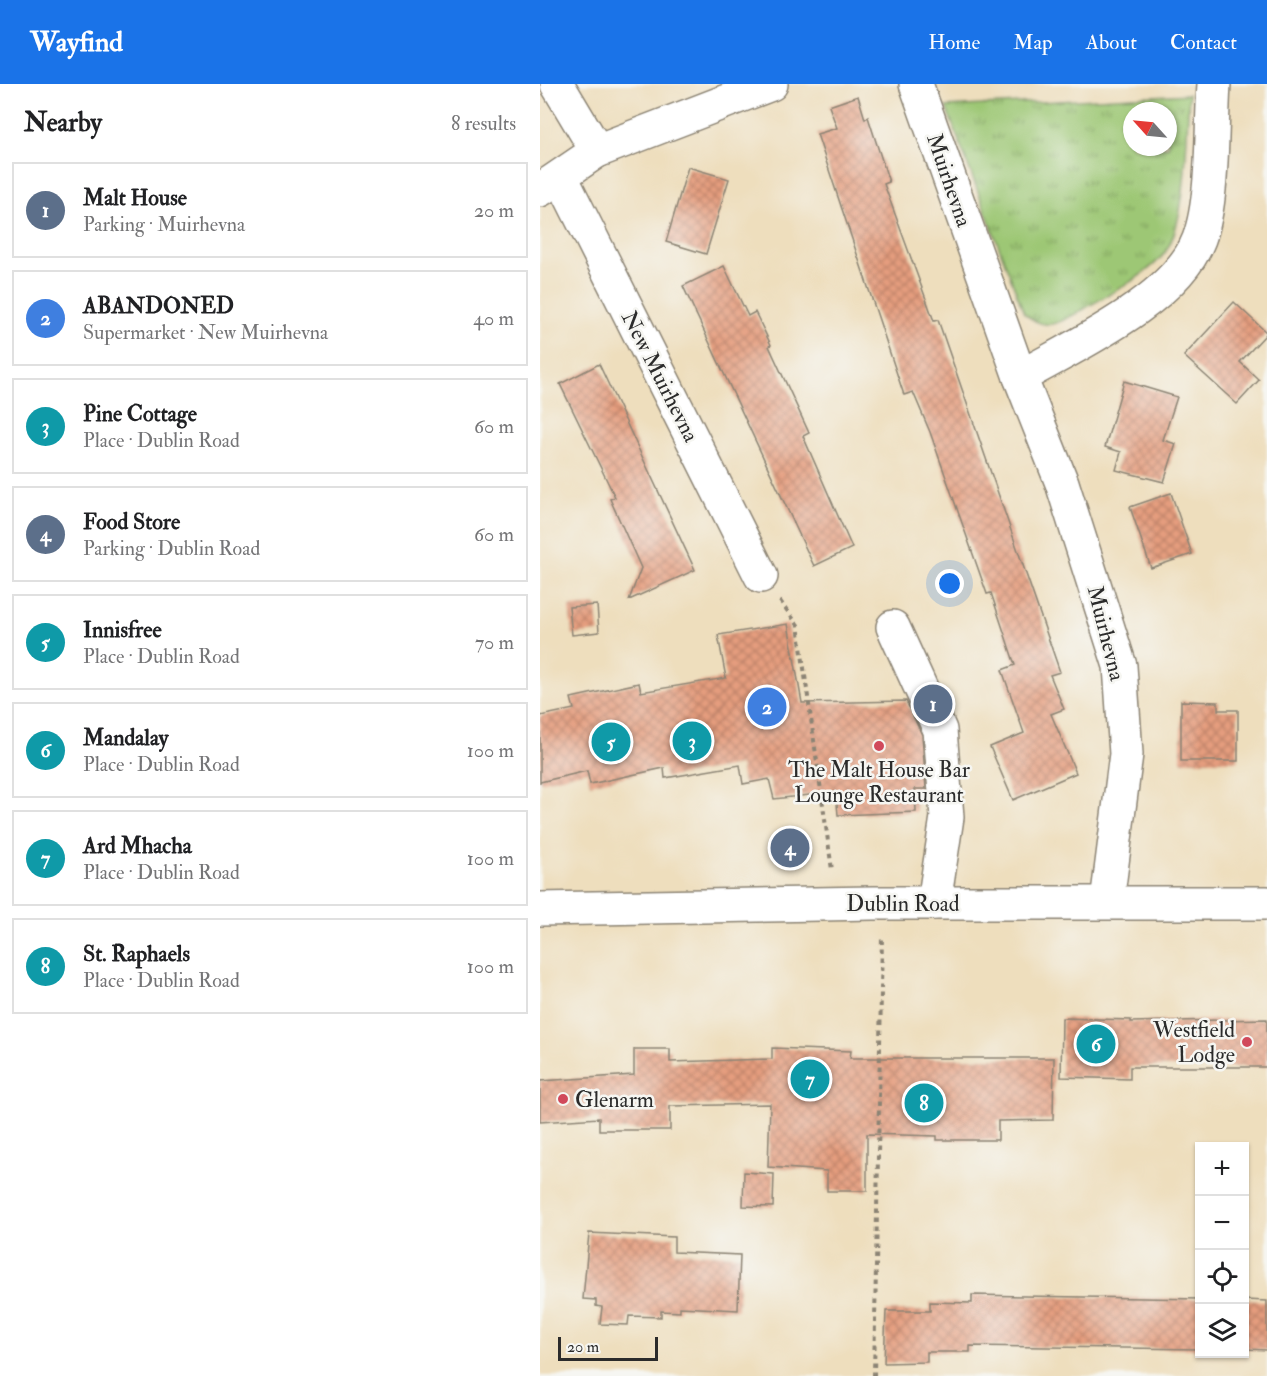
<!DOCTYPE html>
<meta charset="utf-8">
<style>
body{margin:0;font-family:"IM FELL Double Pica",serif;background:#f2f2f2;color:#202124}
.controls{position:absolute;right:18px;bottom:18px;display:grid;overflow:hidden;border-radius:0px;box-shadow:0 2px 4px #0004}
.controls button{width:54px;height:54px;display:grid;place-items:center;padding:0;border:0;border-bottom:2px solid #e0e0e0;background:#fff;color:#202124;font:30px sans-serif}
.compass{position:absolute;left:583px;top:18px;width:54px;height:54px;border-radius:50%;background:#fff;box-shadow:0 2px 4px #0004;rotate:297deg}
.scale{position:absolute;left:18px;bottom:15px;width:100px;box-sizing:border-box;padding-left:6px;border:3px solid #2b2b2b;border-top:0;font-size:16px;line-height:21px;white-space:nowrap;color:#2b2b2b;-webkit-text-stroke:4px #f6f6f2;paint-order:stroke}
.you{position:absolute;left:410px;top:500px;width:21px;height:21px;margin:-15px;border:4px solid #fff;border-radius:50%;background:#1a73e8;box-shadow:0 0 0 9px #1a73e833}
.badge{display:grid;place-items:center;width:39px;height:39px;border-radius:50%;background:#1a73e8;color:#fff;font-size:20px;font-weight:700}
.pin{position:absolute;translate:-50% -50%;border:3px solid #fff;box-shadow:0 2px 6px #0006}
.list{margin:0;padding:0;list-style:none}
h2{display:flex;justify-content:space-between;align-items:center;height:78px;margin:0;padding:0 24px;font-size:26px}
h2 small{font-size:20px;font-weight:400;color:#757577}
.list li{display:grid;grid-template-columns:39px 1fr auto;gap:18px;align-items:center;box-sizing:border-box;height:96px;margin:0 12px 12px;padding:0 12px;border:2px solid #e0e0e0;border-radius:0px}
.list b{display:block;font-size:22px;white-space:nowrap}
.list p{margin:0;font-size:20px;white-space:nowrap;color:#757577}
.list em{font-size:20px;font-style:normal;color:#757577}
.icon{flex:none;width:33px;height:33px;fill:none;stroke:currentColor;stroke-width:2;stroke-linecap:round;stroke-linejoin:round}
.map{position:relative;flex:none;width:727px;height:1292px;overflow:hidden}
header{display:flex;align-items:center;gap:36px;box-sizing:border-box;height:84px;padding:0 30px;background:#1a73e8;color:#fff}
header strong{font-size:28px}
nav{display:flex;gap:33px;margin-inline-start:auto;font-size:21px}
main{display:flex}
aside{flex:1;background:#fff}
.map>svg:first-child{display:block}
.grass{fill:url(#grass-tufts);stroke:#647950;stroke-width:1.5;fill-rule:evenodd}
.building{fill:url(#building-cross-hatch)}
.lines{fill:none;stroke-linecap:round;stroke-linejoin:round}
.minor-casing{stroke:#8c8474;stroke-width:36}
.major-casing{stroke:#8c8474;stroke-width:36}
.path{stroke:#8c8474;stroke-width:4;stroke-dasharray:4.5 4.5;stroke-linecap:butt}
.minor{stroke:#fff;stroke-width:33}
.major{stroke:#fff;stroke-width:33}
.poi-dot{fill:#d1495b;stroke:#f6f6f2;stroke-width:2}
.labels{text-anchor:middle;stroke-width:5;stroke-linejoin:round;paint-order:stroke}
.street-label{font-size:22px;fill:#2b2b2b;stroke:#f6f6f2}
.poi-label{font-size:22px;fill:#2b2b2b;stroke:#f6f6f2}
</style>
<header>
<strong>Wayfind</strong>
<nav><a>Home</a><a>Map</a><a>About</a><a>Contact</a></nav>
</header>
<main>
<aside>
<h2>Nearby<small>8 results</small></h2>
<ul class="list">
<li><span class="badge" style="background:#5c6f8a">1</span><div><b>Malt House</b><p>Parking · Muirhevna</p></div><em>20 m</em></li>
<li><span class="badge" style="background:#3f7fe0">2</span><div><b>ABANDONED</b><p>Supermarket · New Muirhevna</p></div><em>40 m</em></li>
<li><span class="badge" style="background:#0f9aa8">3</span><div><b>Pine Cottage</b><p>Place · Dublin Road</p></div><em>60 m</em></li>
<li><span class="badge" style="background:#5c6f8a">4</span><div><b>Food Store</b><p>Parking · Dublin Road</p></div><em>60 m</em></li>
<li><span class="badge" style="background:#0f9aa8">5</span><div><b>Innisfree</b><p>Place · Dublin Road</p></div><em>70 m</em></li>
<li><span class="badge" style="background:#0f9aa8">6</span><div><b>Mandalay</b><p>Place · Dublin Road</p></div><em>100 m</em></li>
<li><span class="badge" style="background:#0f9aa8">7</span><div><b>Ard Mhacha</b><p>Place · Dublin Road</p></div><em>100 m</em></li>
<li><span class="badge" style="background:#0f9aa8">8</span><div><b>St. Raphaels</b><p>Place · Dublin Road</p></div><em>100 m</em></li>
</ul>
</aside>
<div class="map">
<svg width="727" height="1292" viewBox="0 0 727 1292">
<defs>
<pattern id="grass-tufts" width="24" height="20" patternUnits="userSpaceOnUse" patternTransform="scale(1.5)"><rect width="24" height="20" fill="#9dc774"/><path d="M3 7l-1-3M5 7V3M7 7l1-3M15 17l-1-3M17 17v-4M19 17l1-3" fill="none" stroke="#80a25f"/></pattern>
<pattern id="building-cross-hatch" width="8" height="8" patternUnits="userSpaceOnUse" patternTransform="scale(1.5)"><rect width="8" height="8" fill="#e59d7e"/><path d="M0 0l8 8M0 8l8-8" fill="none" stroke="#ba8067"/></pattern>
</defs>
<rect width="100%" height="100%" fill="#f6f6f2"/>
<filter id="ink" filterUnits="userSpaceOnUse"><feTurbulence type="fractalNoise" baseFrequency=".0167" numOctaves="2"/><feDisplacementMap in="SourceGraphic" scale="12" xChannelSelector="R" yChannelSelector="G"/><feConvolveMatrix kernelMatrix="1 2 1 2 8 2 1 2 1" color-interpolation-filters="sRGB"/></filter>
<filter id="wash" filterUnits="userSpaceOnUse"><feTurbulence type="fractalNoise" baseFrequency=".008" numOctaves="4" result="noise"/><feDisplacementMap in="SourceGraphic" scale="24" xChannelSelector="R" yChannelSelector="G"/><feGaussianBlur stdDeviation="1.35" result="paint"/><feColorMatrix in="noise" values="0 0 0 0 0 0 0 0 0 0 0 0 0 0 0 0 0 1.4 0 .05"/><feComposite in="paint" operator="in"/></filter>
<g filter="url(#wash)">
<rect width="100%" height="100%" fill="#eedebd"/>
<path class="grass" d="M649 10C646 51 648 133 626 167 610 191 568 210 544 225 520 238 507 250 484 229L406 23ZM592 27H628V63H592Z"/>
<g id="blocks">
<g class="building">
<polygon points="318,12 325,35 328,33 349,98 344,100 394,237 398,236 520,588 510,591 524,625 511,630 536,689 473,716 450,663 484,649 462,586 475,581 451,509 447,510 390,348 373,308 364,311 277,50 297,44 289,22"/>
<polygon points="148,83 189,95 166,170 126,158"/>
<polygon points="184,182 208,232 215,228 231,261 229,262 269,349 263,352 312,464 274,482 143,202"/>
<polygon points="694,218 727,249 700,278 719,296 697,320 644,272"/>
<polygon points="59,280 155,486 89,516 101,484 70,415 75,413 20,300"/>
<polygon points="584,297 637,313 623,356 636,360 624,398 576,386 581,368 565,363"/>
<polygon points="631,409 652,470 611,484 590,423"/>
<polygon points="57,521 59,548 32,551 29,523"/>
<polygon points="248,540 262,619 366,617 382,651 386,705 375,705 376,728 298,731 296,708 234,715 229,695 203,700 200,681 125,694 124,684 50,700 47,687 0,698 0,632 34,625 31,614 99,599 101,608 186,594 178,551"/>
<polygon points="641,617 678,618 678,626 698,626 698,677 641,677"/>
<polygon points="522,934 591,936 591,938 727,935 727,983 590,983 590,995 521,993"/>
<polygon points="232,964 311,967 310,974 514,974 513,1036 458,1037 458,1056 397,1056 397,1052 327,1050 327,1107 287,1107 287,1087 228,1083 230,1020 130,1022 130,1046 59,1046 59,1034 0,1038 0,997 94,991 94,965 130,965 130,978 232,975"/>
<polygon points="204,1088 234,1090 233,1123 203,1122"/>
<polygon points="49,1149 134,1153 134,1168 200,1171 198,1226 140,1223 140,1228 121,1227 121,1233 89,1232 88,1241 60,1240 62,1223 56,1222 56,1216 43,1215"/>
<polygon points="432,1211 660,1215 660,1265 430,1262 430,1268 387,1268 387,1278 344,1279 346,1227 390,1227 390,1218 432,1219"/>
<polygon points="705,1216 727,1217 727,1266 705,1265"/>
</g>
</g>
</g>
<g filter="url(#ink)">
<use href="#blocks" fill-opacity="0" stroke="#8c8474" stroke-width="1.5"/>
<g class="lines">
<defs>
<g id="minor">
<polyline points="17,0 57,67"/>
<polyline points="376,0 480,293"/>
<polyline points="21,93 221,492"/>
<polyline points="0,106 57,67 231,0"/>
<polyline points="353,543 400,646 407,733 394,819"/>
<path d="M567 818 586 670 580 582 522 399 480 293C534 262 636 216 659 155 674 114 671 45 674 0"/>
</g>
<polyline id="major" points="0,825 333,819 727,819"/>
</defs>
<use href="#minor" class="minor-casing"/>
<use href="#major" class="major-casing"/>
<g class="path">
<polyline points="240,517 258,541 292,786"/>
<polyline points="334,1292 342,852"/>
</g>
<use href="#minor" class="minor"/>
<use href="#major" class="major"/>
</g>
</g>
<g class="poi-dot">
<circle cx="339" cy="662" r="6"/>
<circle cx="707" cy="958" r="6"/>
<circle cx="23" cy="1015" r="6"/>
</g>
<g class="labels">
<g class="street-label">
<text transform="translate(410 96) rotate(71)" y="8">Muirhevna</text>
<text transform="translate(121 292) rotate(63)" y="8">New Muirhevna</text>
<text transform="translate(567 549) rotate(76)" y="8">Muirhevna</text>
<text x="363" y="827">Dublin Road</text>
</g>
<g class="poi-label">
<text x="339" y="693">The Malt House Bar<tspan x="339" dy="25">Lounge Restaurant</tspan></text>
<text x="695" y="953" text-anchor="end">Westfield<tspan x="695" dy="25">Lodge</tspan></text>
<text x="35" y="1023" text-anchor="start">Glenarm</text>
</g>
</g>
</svg>
<div class="controls">
<button>+</button>
<button>−</button>
<button><svg class="icon" aria-label="locate" viewBox="0 0 24 24"><circle cx="12" cy="12" r="6"/><path d="M12 2v4M12 18v4M2 12h4M18 12h4"/></svg></button>
<button><svg class="icon" aria-label="layers" viewBox="0 0 24 24"><path d="M12 4l9 5-9 5-9-5zM3 14l9 5 9-5"/></svg></button>
</div>
<svg class="compass" viewBox="-18 -18 36 36"><path d="M0-13l5 13h-10z" fill="#e53935"/><path d="M0 13l5-13h-10z" fill="#757577"/></svg>
<div class="scale">20 m</div>
<div class="you"></div>
<div class="pin badge" style="left:393px;top:620px;background:#5c6f8a">1</div>
<div class="pin badge" style="left:227px;top:623px;background:#3f7fe0">2</div>
<div class="pin badge" style="left:152px;top:657px;background:#0f9aa8">3</div>
<div class="pin badge" style="left:250px;top:764px;background:#5c6f8a">4</div>
<div class="pin badge" style="left:71px;top:658px;background:#0f9aa8">5</div>
<div class="pin badge" style="left:556px;top:960px;background:#0f9aa8">6</div>
<div class="pin badge" style="left:270px;top:995px;background:#0f9aa8">7</div>
<div class="pin badge" style="left:384px;top:1019px;background:#0f9aa8">8</div>
</div>
</main>
